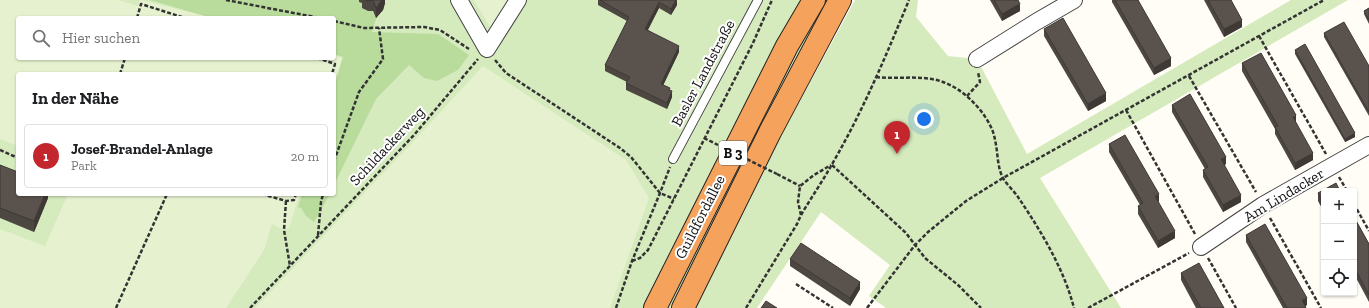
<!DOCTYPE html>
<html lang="de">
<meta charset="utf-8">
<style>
body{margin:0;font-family:"Zilla Slab",serif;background:#f2f2f2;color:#202124}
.controls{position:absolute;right:12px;bottom:12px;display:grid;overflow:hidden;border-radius:4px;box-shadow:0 1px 3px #0004}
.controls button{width:36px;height:36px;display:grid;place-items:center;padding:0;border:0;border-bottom:1px solid #e0e0e0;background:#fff;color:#202124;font:20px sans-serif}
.you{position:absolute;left:924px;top:119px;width:14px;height:14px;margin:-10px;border:3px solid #fff;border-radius:50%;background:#1a73e8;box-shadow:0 0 0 6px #1a73e833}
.badge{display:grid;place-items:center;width:26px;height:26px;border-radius:50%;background:#c4262e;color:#fff;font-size:13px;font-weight:700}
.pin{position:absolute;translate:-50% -33px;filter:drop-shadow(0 1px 2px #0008)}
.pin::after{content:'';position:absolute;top:21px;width:14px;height:12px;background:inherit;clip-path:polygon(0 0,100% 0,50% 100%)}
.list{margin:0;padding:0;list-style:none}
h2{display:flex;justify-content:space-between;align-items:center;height:52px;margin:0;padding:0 16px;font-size:17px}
h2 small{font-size:13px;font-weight:400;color:#757577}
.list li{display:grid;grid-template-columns:26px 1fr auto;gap:12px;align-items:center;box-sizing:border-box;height:64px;margin:0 8px 8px;padding:0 8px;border:1px solid #e0e0e0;border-radius:4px}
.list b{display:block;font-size:15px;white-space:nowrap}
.list p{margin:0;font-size:13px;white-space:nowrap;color:#757577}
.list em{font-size:13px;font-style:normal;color:#757577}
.icon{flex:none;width:22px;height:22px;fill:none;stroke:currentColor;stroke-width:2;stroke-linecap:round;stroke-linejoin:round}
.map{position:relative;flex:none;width:1369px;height:308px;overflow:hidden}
.search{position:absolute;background:#fff;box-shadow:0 1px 3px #0004;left:16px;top:16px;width:320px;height:44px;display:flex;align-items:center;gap:10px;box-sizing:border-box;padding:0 14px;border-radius:4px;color:#757577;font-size:15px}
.panel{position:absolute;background:#fff;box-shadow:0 1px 3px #0004;left:16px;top:72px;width:320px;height:124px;border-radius:4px}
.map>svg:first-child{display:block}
.green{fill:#d5ebbd;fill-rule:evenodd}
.forest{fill:#b9dc9c}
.pitch{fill:#e6f2cf}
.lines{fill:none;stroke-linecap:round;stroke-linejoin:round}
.lane-casing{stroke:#444;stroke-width:10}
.street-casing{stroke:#444;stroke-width:18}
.highway-casing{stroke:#222;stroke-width:24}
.path{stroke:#333;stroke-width:2.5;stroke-dasharray:4 2;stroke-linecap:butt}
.lane{stroke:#fff;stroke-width:8}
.street{stroke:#fff;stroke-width:16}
.highway{stroke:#f5a25d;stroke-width:22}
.path-bridge{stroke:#333;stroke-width:2.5;stroke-dasharray:4 2;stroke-linecap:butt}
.wall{fill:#4d4742}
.shaded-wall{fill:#3f3936}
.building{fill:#5a524d;stroke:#3f3936}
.labels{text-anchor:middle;stroke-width:4;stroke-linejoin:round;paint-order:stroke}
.shield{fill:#fff;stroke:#585858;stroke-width:1}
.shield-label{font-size:14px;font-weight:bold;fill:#111}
.street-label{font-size:15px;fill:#111;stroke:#fff}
</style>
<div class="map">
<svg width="1369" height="308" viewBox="0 0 1369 308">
<rect width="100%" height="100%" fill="#fffdf5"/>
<g class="green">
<path d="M0 0H807L647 308H0ZM18 18H334V58H18ZM18 74H334V194H18Z"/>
<polygon points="825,0 832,0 675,308 666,308 802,41"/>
<polygon points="855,0 918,0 916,17 948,56 977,59 1027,154 1291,0 1348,0 1040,178 1121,308 886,308 869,296 890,265 821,212 757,308 690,308 767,153 786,127"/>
</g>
<g class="forest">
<polygon points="150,0 359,0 363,4 362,8 367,11 372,11 375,16 377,16 372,32 438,34 469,55 458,70 437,81 424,78 409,65 376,99 334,185 334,87 343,57 334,54 334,18 211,18"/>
<polygon points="302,194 330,194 314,222 306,216 301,208 298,207"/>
</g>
<g class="pitch">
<polygon points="0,0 118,0 138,6 140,0 141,0 213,18 18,18 18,58 334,58 334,55 342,58 334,83 334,74 18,74 18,146 0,139"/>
<polygon points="474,0 509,0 491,29"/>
<polygon points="483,66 626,160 649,198 610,308 255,308 410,145"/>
<polygon points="68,194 300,194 289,228 284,230 272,224 264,250 226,308 0,308 0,229 45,246"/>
</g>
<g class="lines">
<defs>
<polyline id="lane" points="673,159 758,0"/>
<g id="street">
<polyline points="459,0 487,49 518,0"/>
<polyline points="977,59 1036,22 1074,0"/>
<polyline points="1201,247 1263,205 1369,145"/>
</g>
<g id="highway">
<polyline points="655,308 787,46 814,0"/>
<polyline points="683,308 770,132 840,0"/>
</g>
</defs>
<use href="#lane" class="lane-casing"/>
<use href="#street" class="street-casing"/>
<use href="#highway" class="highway-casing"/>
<g class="path">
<polyline points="226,0 320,18"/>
<polyline points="137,18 141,4 185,18"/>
<polyline points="334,21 364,28 424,27 440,30 469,49"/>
<polyline points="1259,36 1326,154"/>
<polyline points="317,58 335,64 332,74"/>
<polyline points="495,60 506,73 620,148 631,157 660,193 674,199"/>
<polyline points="120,74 125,58"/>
<polyline points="1189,76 1256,192"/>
<path d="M876 77C901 80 927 73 950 85 969 94 992 119 995 140 998 152 997 167 1003 178 1007 185 1014 191 1018 197 1041 231 1064 269 1074 308"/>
<polyline points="967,96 980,82 978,72"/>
<polyline points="1126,110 1195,234"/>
<polyline points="704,138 718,145"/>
<polyline points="0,150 18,158"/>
<polyline points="334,161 359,92 383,59 379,28"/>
<polyline points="832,165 906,233 925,258 958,285 981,308"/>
<polyline points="777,174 800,186"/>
<polyline points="1339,177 1347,191"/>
<polyline points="262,194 286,201 294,200 296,194"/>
<polyline points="286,201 284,230 290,266"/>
<polyline points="1354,204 1369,231"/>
<polyline points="801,215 798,202 800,186 814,175 831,165"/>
<polyline points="1270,218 1321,308"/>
<polyline points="318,235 321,202 323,194"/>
<polyline points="1208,258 1236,308"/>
<polyline points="632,261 640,258 648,250 753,43 772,0"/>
<polyline points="796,284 833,308"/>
<polyline points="116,308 167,194"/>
<polyline points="250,308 414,135 478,59"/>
<polyline points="616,308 632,261 660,193 670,167"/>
<path d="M746 308 797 224 801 215C811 198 822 182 831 166 862 113 886 56 909 0"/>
<polyline points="867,308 915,245 928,232 966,201 1003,178 1324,0"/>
<polyline points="1088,308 1189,253"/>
</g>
<use href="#lane" class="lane"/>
<use href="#street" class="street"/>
<use href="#highway" class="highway"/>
<polyline class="path-bridge" points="720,146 777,174"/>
</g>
<g class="wall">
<polygon points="359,0 385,0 385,3 383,10 376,18 373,11 368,11 362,8 362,3 359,2"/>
<polygon points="598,0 677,0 677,5 671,15 659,8 648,30 679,52 663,85 670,90 672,97 667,109 626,90 626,83 627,82 605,71 605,65 627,21 598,5"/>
<polygon points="990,0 1018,0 1020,11 1002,21"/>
<polygon points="1112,0 1138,0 1171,66 1154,75 1112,2"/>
<polygon points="1204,0 1231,0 1242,27 1224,37"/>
<polygon points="1369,8 1369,24 1364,14 1364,11"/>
<polygon points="1044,29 1106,101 1088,111 1044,36"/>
<polygon points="1324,33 1369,66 1369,116 1324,37"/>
<polygon points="1295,50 1355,137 1345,142 1295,54"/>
<polygon points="1242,63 1296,122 1296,123 1313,160 1295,170 1275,134 1275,129 1242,71"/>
<polygon points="1172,105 1226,164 1224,165 1241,202 1223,212 1203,177 1203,170 1205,169 1172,112"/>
<polygon points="1109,144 1159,201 1158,202 1175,238 1158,248 1138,214 1138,206 1140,205 1109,152"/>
<polygon points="0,165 48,194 48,198 34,232 0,218"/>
<polygon points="1324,191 1324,212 1318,201 1318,193"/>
<polygon points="1354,217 1369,244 1369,302 1354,274"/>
<polygon points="1246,235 1307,305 1305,306 1306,308 1283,308 1246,242"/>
<polygon points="790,259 860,289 850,306 790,266"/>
<polygon points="1181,273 1224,308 1196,308 1181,280"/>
</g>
<g class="shaded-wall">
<polygon points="382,0 385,0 385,3 383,10 376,18 376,8"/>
<polygon points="676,0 677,5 671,15 671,9"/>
<polygon points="659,2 659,8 645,35 645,29"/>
<polygon points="1020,4 1020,11 1002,21 1002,14"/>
<polygon points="1242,20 1242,27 1224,37 1224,29"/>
<polygon points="679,46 679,52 661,90 661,84"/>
<polygon points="1171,58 1171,66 1154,75 1154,68"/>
<polygon points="672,91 672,97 667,109 667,103"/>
<polygon points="1106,93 1106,101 1088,111 1088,104"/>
<polygon points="1296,115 1296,122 1293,124 1293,117"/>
<polygon points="1355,133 1355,137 1345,142 1345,139"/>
<polygon points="1313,153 1313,160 1295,170 1295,163"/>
<polygon points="1226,157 1226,164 1221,167 1221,159"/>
<polygon points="45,194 48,194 48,198 34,232 34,221"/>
<polygon points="1159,194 1159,201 1155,204 1155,196"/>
<polygon points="1241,195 1241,202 1223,212 1223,205"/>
<polygon points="1175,231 1175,238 1158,248 1158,241"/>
<polygon points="860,282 860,289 850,306 850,298"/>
<polygon points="1307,298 1307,305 1302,308 1302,300"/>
</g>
<g class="building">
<polygon points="366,0 382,0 376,8 373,0 368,1"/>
<polygon points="600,0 676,0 671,9 659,2 645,29 679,46 661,84 670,88 669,90 672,91 667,103 626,83 630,77 605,65 629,17"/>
<polygon points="994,0 1018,0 1020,4 1002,14"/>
<polygon points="1115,0 1138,0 1171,58 1154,68"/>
<polygon points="1208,0 1231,0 1242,20 1224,29"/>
<polygon points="1369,8 1369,20 1364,11"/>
<polygon points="1063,18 1106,93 1088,104 1044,29"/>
<polygon points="1344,22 1369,66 1369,112 1324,33"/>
<polygon points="1305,44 1355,133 1345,139 1295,50"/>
<polygon points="1261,53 1296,115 1293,117 1313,153 1295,163 1275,127 1278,126 1242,63"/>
<polygon points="1190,94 1226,157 1221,159 1241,195 1223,205 1203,170 1208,167 1172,105"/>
<polygon points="1125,135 1159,194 1155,196 1175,231 1158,241 1138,206 1143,203 1109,144"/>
<polygon points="0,165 18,172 18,194 45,194 34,221 0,208"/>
<polygon points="1336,183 1340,191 1324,191 1324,205 1318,193"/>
<polygon points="1354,217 1369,244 1369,295 1354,267 1354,266 1357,265 1354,260"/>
<polygon points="1265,224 1307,298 1302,300 1306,308 1287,308 1246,235"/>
<polygon points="801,243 860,282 850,298 790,259"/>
<polygon points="1199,263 1224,308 1201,308 1181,273"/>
<polygon points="766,301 777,308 761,308"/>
</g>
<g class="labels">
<rect class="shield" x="719" y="141" width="28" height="24" rx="3"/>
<g class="shield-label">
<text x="733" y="158">B 3</text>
</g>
<g class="street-label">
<text transform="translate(703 73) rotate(-62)" y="5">Basler Landstraße</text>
<text transform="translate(387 146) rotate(-47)" y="5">Schildackerweg</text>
<text transform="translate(1284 195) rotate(-31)" y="5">Am Lindacker</text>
<text transform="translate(700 217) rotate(-63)" y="5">Guildfordallee</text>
</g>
</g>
</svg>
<div class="controls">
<button>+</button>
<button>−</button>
<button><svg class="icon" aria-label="locate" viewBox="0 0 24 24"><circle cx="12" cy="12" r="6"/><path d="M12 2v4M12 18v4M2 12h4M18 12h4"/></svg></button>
</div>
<div class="you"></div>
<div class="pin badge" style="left:897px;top:154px">1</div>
<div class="search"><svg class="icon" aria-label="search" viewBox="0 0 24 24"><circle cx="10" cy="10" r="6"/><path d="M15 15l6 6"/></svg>Hier suchen</div>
<section class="panel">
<h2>In der Nähe<small></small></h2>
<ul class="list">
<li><span class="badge">1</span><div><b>Josef-Brandel-Anlage</b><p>Park</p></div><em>20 m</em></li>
</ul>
</section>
</div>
